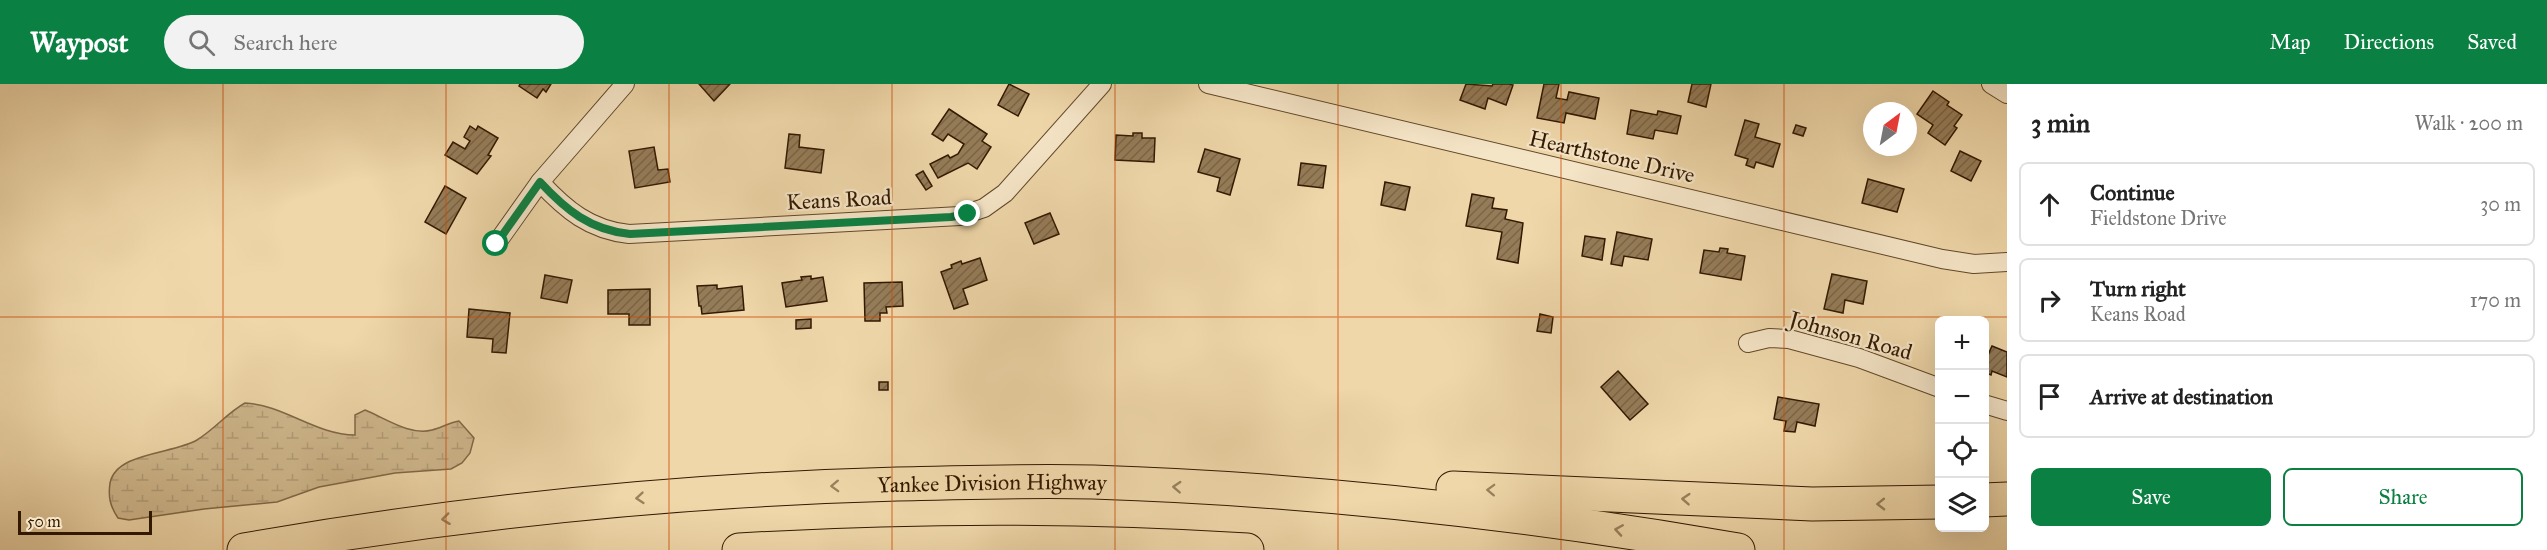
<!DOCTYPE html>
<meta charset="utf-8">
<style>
body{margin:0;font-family:"IM FELL Great Primer",serif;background:#f2f2f2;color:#222}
.controls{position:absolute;right:18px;bottom:18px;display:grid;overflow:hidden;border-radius:9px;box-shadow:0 6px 24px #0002}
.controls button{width:54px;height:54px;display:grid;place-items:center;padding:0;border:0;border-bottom:2px solid #e0e0e0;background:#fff;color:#222;font:30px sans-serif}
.compass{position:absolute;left:1863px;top:18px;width:54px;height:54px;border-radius:50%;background:#fff;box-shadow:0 6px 24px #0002;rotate:32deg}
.scale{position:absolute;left:18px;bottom:15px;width:134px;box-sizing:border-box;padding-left:6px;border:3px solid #331900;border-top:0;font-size:16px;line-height:21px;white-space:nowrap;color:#331900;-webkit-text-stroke:4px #f5e5c7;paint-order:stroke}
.stop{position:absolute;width:18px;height:18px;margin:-14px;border:4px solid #0b8043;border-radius:50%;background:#fff}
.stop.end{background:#0b8043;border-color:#fff;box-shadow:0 2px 6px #0008}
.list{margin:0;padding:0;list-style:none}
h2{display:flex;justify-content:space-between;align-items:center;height:78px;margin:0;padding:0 24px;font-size:26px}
h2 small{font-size:20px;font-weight:400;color:#767676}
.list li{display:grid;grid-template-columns:39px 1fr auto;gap:18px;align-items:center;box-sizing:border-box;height:84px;margin:0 12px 12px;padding:0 12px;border:2px solid #e0e0e0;border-radius:9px}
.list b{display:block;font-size:22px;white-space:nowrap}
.list p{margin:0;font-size:20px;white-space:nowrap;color:#767676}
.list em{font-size:20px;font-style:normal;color:#767676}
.actions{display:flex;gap:12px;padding:18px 24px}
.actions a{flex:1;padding:14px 0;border:2px solid #0b8043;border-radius:9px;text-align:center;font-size:21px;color:#0b8043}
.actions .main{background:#0b8043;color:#fff}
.icon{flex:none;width:33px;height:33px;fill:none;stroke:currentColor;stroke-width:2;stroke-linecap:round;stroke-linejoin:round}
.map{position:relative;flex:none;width:2007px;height:466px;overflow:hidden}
header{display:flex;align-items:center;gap:36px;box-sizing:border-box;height:84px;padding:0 30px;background:#0b8043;color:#fff}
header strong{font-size:28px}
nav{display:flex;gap:33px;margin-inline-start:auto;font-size:21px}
.search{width:420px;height:54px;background:#f2f2f2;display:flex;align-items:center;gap:15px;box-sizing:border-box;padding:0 21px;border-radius:33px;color:#767676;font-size:22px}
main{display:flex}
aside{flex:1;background:#fff}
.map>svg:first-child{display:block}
.wetland{fill:url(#wetland-marsh);stroke:#816846;stroke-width:1.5}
.building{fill:url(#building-hatch);stroke:#331900;stroke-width:1.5}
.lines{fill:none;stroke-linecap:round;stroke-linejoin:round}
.minor-casing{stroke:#62482a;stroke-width:20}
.motorway-casing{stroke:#331900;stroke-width:35}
.minor{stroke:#f5e5c7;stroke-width:18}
.motorway{stroke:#efd7a9;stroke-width:33}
.oneway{stroke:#9a825d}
.route{stroke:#0b8043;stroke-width:8}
.grid{fill:none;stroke:#cd4f0a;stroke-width:1.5;stroke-opacity:0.55}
.labels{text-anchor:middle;stroke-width:4.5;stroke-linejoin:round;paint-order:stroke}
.street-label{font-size:22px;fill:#331900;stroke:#f5e5c7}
</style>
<header>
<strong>Waypost</strong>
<div class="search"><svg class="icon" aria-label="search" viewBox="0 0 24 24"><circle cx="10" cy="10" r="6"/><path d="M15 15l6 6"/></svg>Search here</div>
<nav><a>Map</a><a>Directions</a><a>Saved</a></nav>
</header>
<main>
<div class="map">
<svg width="2007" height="466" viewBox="0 0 2007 466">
<defs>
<pattern id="wetland-marsh" width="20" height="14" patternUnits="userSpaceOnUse" patternTransform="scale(1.5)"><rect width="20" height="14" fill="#cfb78c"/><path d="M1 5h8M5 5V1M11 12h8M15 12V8" fill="none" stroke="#b29d77"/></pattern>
<pattern id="building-hatch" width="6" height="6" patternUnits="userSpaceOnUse" patternTransform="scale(1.5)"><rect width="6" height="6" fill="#957c58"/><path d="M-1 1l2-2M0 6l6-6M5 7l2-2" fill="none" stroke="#7a6546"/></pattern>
</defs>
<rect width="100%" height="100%" fill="#efd7a9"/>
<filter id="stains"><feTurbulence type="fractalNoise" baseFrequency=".00333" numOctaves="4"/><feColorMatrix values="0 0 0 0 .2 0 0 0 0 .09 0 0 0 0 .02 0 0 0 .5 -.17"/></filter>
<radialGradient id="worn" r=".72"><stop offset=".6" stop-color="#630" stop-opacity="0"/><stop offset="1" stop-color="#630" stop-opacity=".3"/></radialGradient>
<path class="wetland" d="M245 319C284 321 316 351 355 351V331L365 326C385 334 410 352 432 346 441 344 448 339 459 337L474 354 470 369 462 379 451 385 395 389 319 403 277 418 204 425 129 436 118 434C110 422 108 413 110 399 116 368 174 370 197 356 215 345 227 329 245 319Z"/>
<g class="building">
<polygon points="520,0 551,0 546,8 543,5 537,14 519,2"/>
<polygon points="699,0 730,0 714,17"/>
<polygon points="1009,0 1029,10 1018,32 998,21"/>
<polygon points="1466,0 1492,2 1493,0 1509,0 1513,1 1506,21 1488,14 1485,25 1460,16"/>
<polygon points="1544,0 1559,0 1556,14 1567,16 1569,8 1599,14 1595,35 1566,29 1564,39 1537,34"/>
<polygon points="1692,0 1711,0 1706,23 1688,18"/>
<polygon points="1933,7 1949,18 1947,21 1962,31 1954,42 1957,44 1945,61 1928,49 1933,41 1917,30"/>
<polygon points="949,25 987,50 982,57 991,63 977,85 968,79 938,94 930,80 948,71 950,74 958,70 964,60 948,50 943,57 932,50"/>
<polygon points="1631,26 1657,31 1658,27 1681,32 1677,50 1655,46 1653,55 1627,50"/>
<polygon points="1745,36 1759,40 1755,53 1780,60 1773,83 1756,78 1754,84 1746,81 1748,75 1735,71"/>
<polygon points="1796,41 1806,44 1803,52 1793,49"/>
<polygon points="470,42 476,46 478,42 498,54 488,71 491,72 477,90 445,71 453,58 465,65 470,57 464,53"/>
<polygon points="1133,49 1142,49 1142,54 1155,54 1154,78 1115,76 1116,51 1133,52"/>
<polygon points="789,50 800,51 799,63 824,66 821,89 785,84"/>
<polygon points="654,63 658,86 668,85 670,98 635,104 629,67"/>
<polygon points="1205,65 1240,75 1230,111 1217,107 1220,94 1198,88"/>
<polygon points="1960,67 1981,77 1971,97 1951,87"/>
<polygon points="1301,79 1326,82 1323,104 1298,101"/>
<polygon points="923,87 932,102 926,106 916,91"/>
<polygon points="1868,95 1904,105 1897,128 1862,119"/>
<polygon points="1385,98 1410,103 1405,126 1381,121"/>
<polygon points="445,102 466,114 446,150 425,138"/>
<polygon points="1472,110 1494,114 1492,124 1507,126 1505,135 1523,139 1518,179 1497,175 1502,148 1466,142"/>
<polygon points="1050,129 1059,150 1034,160 1025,139"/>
<polygon points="1617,148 1652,155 1648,176 1624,172 1622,182 1611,180"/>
<polygon points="1585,152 1605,155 1602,176 1582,172"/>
<polygon points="1720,164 1728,165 1727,169 1745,172 1741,196 1700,189 1704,166 1719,168"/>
<polygon points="980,174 987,196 963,205 968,220 954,225 941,188 952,184 951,181 961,177 962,180"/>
<polygon points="1832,190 1867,197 1863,220 1845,216 1843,229 1824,225"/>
<polygon points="545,191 572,196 567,219 541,214"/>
<polygon points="811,192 811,195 823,193 827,217 786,223 782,199 802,196 801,193"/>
<polygon points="902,198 903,222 886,223 887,229 880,229 880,237 865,237 864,199"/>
<polygon points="717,201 717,205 742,202 744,226 702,230 701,222 699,222 697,202"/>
<polygon points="650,205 650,241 629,241 629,230 608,230 608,206"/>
<polygon points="469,225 510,229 506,269 492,268 493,255 467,253"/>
<polygon points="1540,230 1553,233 1551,249 1537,247"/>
<polygon points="811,235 811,244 796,245 796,236"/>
<polygon points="1992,262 2007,268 2007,293 1992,287 1991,291 1984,288 1984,280"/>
<polygon points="1618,287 1648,320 1630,336 1601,303"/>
<rect x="879" y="298" width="9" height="8"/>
<polygon points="1778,313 1819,320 1815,342 1797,338 1795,348 1784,347 1786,337 1774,335"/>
</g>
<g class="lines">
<defs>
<g id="minor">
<polyline points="1208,0 1942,175 1974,180 2007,178"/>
<polyline points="1991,0 2007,10"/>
<path d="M540 98C566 126 590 146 629 150L960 132 984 124 1005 109 1102 0"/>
<polyline points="496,160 540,98 625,0"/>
<polyline points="1748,259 1769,254 1789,255 1859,274 1940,304"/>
<polyline points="1984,320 2007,327"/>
</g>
<g id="motorway">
<polyline points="1453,404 1812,420 1940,418"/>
<polyline points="1984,416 2007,415"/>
<path id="s1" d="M244 466C460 428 678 406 897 400 962 399 1028 396 1093 398 1310 405 1525 429 1738 466"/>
<path d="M739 466C908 456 1077 455 1247 466"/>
</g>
</defs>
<use href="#minor" class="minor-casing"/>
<use href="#motorway" class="motorway-casing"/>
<use href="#minor" class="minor"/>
<use href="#motorway" class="motorway"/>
</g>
<defs><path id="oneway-chevron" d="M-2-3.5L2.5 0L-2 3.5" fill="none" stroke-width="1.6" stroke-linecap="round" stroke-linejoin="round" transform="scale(1.5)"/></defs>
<g class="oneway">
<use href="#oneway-chevron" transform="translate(835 402) rotate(178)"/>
<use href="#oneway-chevron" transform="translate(1177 403) rotate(-177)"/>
<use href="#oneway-chevron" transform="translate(1491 406) rotate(-178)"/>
<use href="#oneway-chevron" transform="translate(640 414) rotate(175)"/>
<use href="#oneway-chevron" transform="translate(1686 415) rotate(-176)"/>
<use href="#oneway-chevron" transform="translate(1881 420) rotate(179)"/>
<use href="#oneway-chevron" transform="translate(446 435) rotate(173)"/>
<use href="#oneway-chevron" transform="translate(1619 446) rotate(-171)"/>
</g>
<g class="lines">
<path class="route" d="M496 160 540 98C566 126 590 146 630 150L951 133 968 130"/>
</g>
<path class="grid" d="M223 0V466M446 0V466M669 0V466M892 0V466M1115 0V466M1338 0V466M1561 0V466M1784 0V466M0 233H2007"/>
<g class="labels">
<g class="street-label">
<text transform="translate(1612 72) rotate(13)" y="8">Hearthstone Drive</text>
<text transform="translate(839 115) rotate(-3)" y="8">Keans Road</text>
<text transform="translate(1851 251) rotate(16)" y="8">Johnson Road</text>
<text dy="8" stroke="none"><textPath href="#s1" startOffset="752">Yankee Division Highway</textPath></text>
</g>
</g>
<rect width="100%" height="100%" filter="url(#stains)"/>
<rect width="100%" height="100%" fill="url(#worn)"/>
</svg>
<div class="controls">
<button>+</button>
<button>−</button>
<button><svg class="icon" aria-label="locate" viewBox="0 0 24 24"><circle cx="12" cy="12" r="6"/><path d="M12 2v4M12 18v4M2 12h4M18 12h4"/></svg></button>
<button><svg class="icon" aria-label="layers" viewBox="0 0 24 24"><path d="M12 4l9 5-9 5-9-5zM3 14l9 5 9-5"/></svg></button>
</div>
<svg class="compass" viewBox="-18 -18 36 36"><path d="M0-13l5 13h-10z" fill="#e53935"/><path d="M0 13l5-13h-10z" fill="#767676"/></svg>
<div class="scale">50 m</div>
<div class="stop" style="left:496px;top:160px"></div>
<div class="stop end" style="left:968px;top:130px"></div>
</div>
<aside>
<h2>3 min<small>Walk · 200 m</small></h2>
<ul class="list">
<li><svg class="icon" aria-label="ahead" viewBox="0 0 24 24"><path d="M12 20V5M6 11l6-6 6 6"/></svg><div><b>Continue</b><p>Fieldstone Drive</p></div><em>30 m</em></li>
<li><svg class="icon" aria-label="right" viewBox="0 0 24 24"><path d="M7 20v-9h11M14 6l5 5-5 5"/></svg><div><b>Turn right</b><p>Keans Road</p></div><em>170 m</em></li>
<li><svg class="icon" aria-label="arrive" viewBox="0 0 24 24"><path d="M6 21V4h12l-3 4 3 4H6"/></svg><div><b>Arrive at destination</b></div></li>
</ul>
<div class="actions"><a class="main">Save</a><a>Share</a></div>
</aside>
</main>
